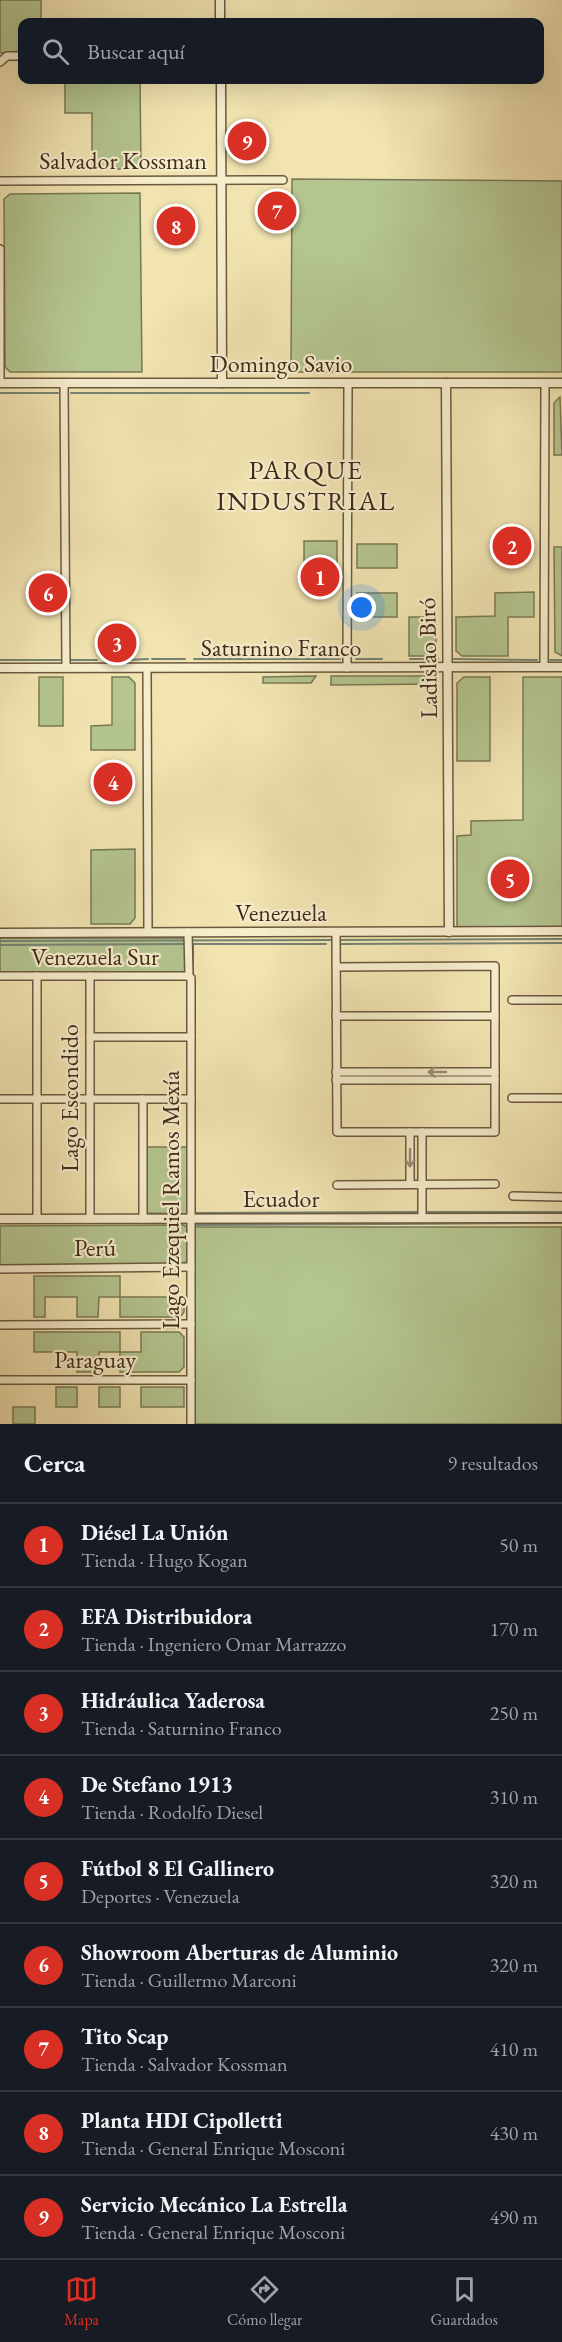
<!DOCTYPE html>
<html lang="es">
<meta charset="utf-8">
<style>
body{margin:0;font-family:"EB Garamond",serif;background:#242831;color:#f1f3f6}
.you{position:absolute;left:362px;top:608px;width:21px;height:21px;margin:-15px;border:4px solid #fff;border-radius:50%;background:#1a73e8;box-shadow:0 0 0 9px #1a73e833}
.badge{display:grid;place-items:center;width:39px;height:39px;border-radius:50%;background:#d93025;color:#fff;font-size:20px;font-weight:700}
.pin{position:absolute;translate:-50% -50%;border:3px solid #fff;box-shadow:0 2px 6px #0006}
.list{margin:0;padding:0;list-style:none}
h2{display:flex;justify-content:space-between;align-items:center;height:78px;margin:0;padding:0 24px;font-size:26px}
h2 small{font-size:20px;font-weight:400;color:#9ea1a6}
.list li{display:grid;grid-template-columns:39px 1fr auto;gap:18px;align-items:center;box-sizing:border-box;height:84px;padding:0 24px;border-top:2px solid #363941}
.list b{display:block;font-size:22px;white-space:nowrap}
.list p{margin:0;font-size:20px;white-space:nowrap;color:#9ea1a6}
.list em{font-size:20px;font-style:normal;color:#9ea1a6}
.icon{flex:none;width:33px;height:33px;fill:none;stroke:currentColor;stroke-width:2;stroke-linecap:round;stroke-linejoin:round}
.map{position:relative;flex:none;width:562px;height:1424px;overflow:hidden}
.search{position:absolute;background:#171b24;box-shadow:0 6px 24px #0002;left:18px;right:18px;top:18px;height:66px;display:flex;align-items:center;gap:15px;box-sizing:border-box;padding:0 21px;border-radius:12px;color:#9ea1a6;font-size:22px}
.sheet{height:834px;background:#171b24}
nav{display:flex;justify-content:space-around;align-items:center;box-sizing:border-box;height:84px;border-top:2px solid #363941;background:#171b24;font-size:16px;color:#9ea1a6}
nav a{display:grid;justify-items:center;gap:3px}
nav .on{color:#d93025}
.map>svg:first-child{display:block}
.green{fill:#b4c590;stroke:#797854;stroke-width:1.5}
.lines{fill:none;stroke-linecap:round;stroke-linejoin:round}
.stream{stroke:#768374;stroke-width:2}
.minor-casing{stroke:#6b583f;stroke-width:10}
.tertiary-casing{stroke:#6b583f;stroke-width:11}
.minor{stroke:#f6edcc;stroke-width:7}
.tertiary{stroke:#f6edcc;stroke-width:8}
.oneway{stroke:#9a8c72}
.labels{text-anchor:middle;stroke-width:4.5;stroke-linejoin:round;paint-order:stroke}
.street-label{font-size:24px;fill:#3e2a19;stroke:#f6edcc}
.quarter-label{font-size:27px;letter-spacing:1.5px;fill:#3e2a19;stroke:#f6edcc}
</style>
<div class="map">
<svg width="562" height="1424" viewBox="0 0 562 1424">
<rect width="100%" height="100%" fill="#f1e4b1"/>
<filter id="stains"><feTurbulence type="fractalNoise" baseFrequency=".00333" numOctaves="4"/><feColorMatrix values="0 0 0 0 .2 0 0 0 0 .09 0 0 0 0 .02 0 0 0 .5 -.17"/></filter>
<radialGradient id="worn" r=".72"><stop offset=".6" stop-color="#630" stop-opacity="0"/><stop offset="1" stop-color="#630" stop-opacity=".3"/></radialGradient>
<g class="green">
<polygon points="0,0 41,0 41,22 22,22 22,51 0,53"/>
<polygon points="65,80 140,80 141,169 92,169 92,113 65,113"/>
<polygon points="292,179 562,181 562,372 291,372"/>
<polygon points="140,193 142,372 10,372 5,367 4,199 10,194"/>
<polygon points="560,397 562,455 554,455 554,403"/>
<rect x="304" y="541" width="33" height="29"/>
<rect x="357" y="544" width="40" height="24"/>
<polygon points="554,547 562,547 562,656 555,652"/>
<polygon points="534,592 534,617 508,617 508,656 462,656 456,651 456,617 495,616 495,593"/>
<rect x="357" y="593" width="40" height="24"/>
<polygon points="409,617 436,617 436,650 431,656 409,656"/>
<polygon points="316,676 311,683 263,683 263,677"/>
<polygon points="331,676 428,676 434,684 331,685"/>
<rect x="39" y="677" width="24" height="49"/>
<polygon points="112,677 129,677 135,683 135,750 91,750 91,726 112,725"/>
<polygon points="464,677 490,677 490,761 457,761 457,683"/>
<polygon points="523,677 562,677 562,931 457,931 457,836 471,835 471,821 523,820"/>
<polygon points="135,849 135,918 130,924 91,924 91,850"/>
<polygon points="0,938 190,938 190,973 0,972"/>
<polygon points="146,1147 189,1147 187,1214 147,1213"/>
<polygon points="184,1225 188,1229 188,1261 183,1264 0,1265 0,1226"/>
<rect x="194" y="1227" width="368" height="197"/>
<polygon points="34,1276 120,1276 120,1297 184,1297 184,1312 180,1317 120,1317 120,1297 99,1297 98,1317 77,1317 77,1297 45,1297 45,1317 34,1317"/>
<polygon points="34,1332 120,1332 120,1352 141,1352 141,1332 179,1332 184,1337 184,1367 179,1372 120,1372 120,1352 99,1352 99,1372 77,1372 77,1352 34,1352"/>
<rect x="56" y="1387" width="21" height="20"/>
<rect x="99" y="1387" width="21" height="20"/>
<rect x="141" y="1387" width="43" height="20"/>
<rect x="13" y="1407" width="22" height="17"/>
</g>
<g class="lines">
<g class="stream">
<polyline points="0,393 58,393"/>
<polyline points="71,393 309,393"/>
<polyline points="152,659 185,659"/>
<polyline points="194,659 340,659"/>
<polyline points="356,659 382,659"/>
<polyline points="410,659 438,659"/>
<polyline points="454,659 537,660"/>
<polyline points="0,660 60,660"/>
<polyline points="71,660 97,660"/>
<polyline points="107,660 116,660"/>
<polyline points="127,660 148,659"/>
<polyline points="550,660 562,660"/>
<polyline points="338,940 562,939"/>
<polyline points="0,941 332,940"/>
<polyline points="193,944 326,944"/>
<polyline points="340,944 562,943"/>
<polyline points="0,945 184,944"/>
<polyline points="193,977 193,944"/>
<polyline points="425,1212 562,1212"/>
<polyline points="193,1213 418,1212"/>
<polyline points="193,1223 195,1225 562,1223"/>
</g>
<defs>
<g id="minor">
<polyline points="0,62 7,56 22,56"/>
<polyline points="0,181 283,180"/>
<polyline points="0,249 0,383"/>
<polyline points="64,383 66,668"/>
<polyline points="544,667 545,383"/>
<polyline points="147,668 148,932"/>
<polyline points="347,668 348,383"/>
<polyline points="188,932 189,976"/>
<polyline points="336,932 337,1132 495,1132 495,966 336,967"/>
<polyline points="0,976 187,976 191,978 191,1424"/>
<polyline points="37,976 37,1219"/>
<polyline points="90,976 90,1219"/>
<polyline points="512,1000 562,1000"/>
<polyline points="336,1016 495,1016"/>
<polyline points="90,1037 191,1037"/>
<polyline points="336,1072 495,1072"/>
<polyline points="336,1080 495,1080"/>
<polyline points="512,1098 562,1098"/>
<polyline points="0,1099 191,1099"/>
<polyline points="143,1099 143,1219"/>
<polyline points="410,1132 410,1184"/>
<polyline points="422,1132 422,1218"/>
<polyline points="337,1185 495,1184"/>
<polyline points="513,1196 562,1197"/>
<polyline points="0,1269 191,1267"/>
<polyline points="0,1325 191,1324"/>
<polyline points="0,1380 191,1380"/>
</g>
<g id="tertiary">
<polyline points="220,0 220,22"/>
<polyline points="221,80 222,383"/>
<polyline points="0,383 562,383"/>
<polyline points="446,383 449,932"/>
<polyline points="0,668 562,667"/>
<polyline points="0,933 562,931"/>
<polyline points="0,1219 562,1218"/>
</g>
</defs>
<use href="#minor" class="minor-casing"/>
<use href="#tertiary" class="tertiary-casing"/>
<use href="#minor" class="minor"/>
<use href="#tertiary" class="tertiary"/>
</g>
<defs><path id="oneway-shaft" d="M-6 0H5M1.5-3L5.5 0L1.5 3" fill="none" stroke-width="1.6" stroke-linecap="round" stroke-linejoin="round" transform="scale(1.5)"/></defs>
<g class="oneway">
<use href="#oneway-shaft" transform="translate(437 1072) rotate(180)"/>
<use href="#oneway-shaft" transform="translate(410 1158) rotate(90)"/>
</g>
<g class="labels">
<g class="street-label">
<text x="123" y="169">Salvador Kossman</text>
<text x="281" y="372">Domingo Savio</text>
<text x="281" y="656">Saturnino Franco</text>
<text transform="translate(428 658) rotate(-91)" y="8">Ladislao Biró</text>
<text x="281" y="921">Venezuela</text>
<text x="95" y="965">Venezuela Sur</text>
<text transform="translate(70 1098) rotate(-90)" y="8">Lago Escondido</text>
<text x="281" y="1207">Ecuador</text>
<text transform="translate(171 1200) rotate(-90)" y="8">Lago Ezequiel Ramos Mexía</text>
<text x="95" y="1256">Perú</text>
<text x="95" y="1368">Paraguay</text>
</g>
<g class="quarter-label">
<text x="306" y="479">PARQUE<tspan x="306" dy="31">INDUSTRIAL</tspan></text>
</g>
</g>
<rect width="100%" height="100%" filter="url(#stains)"/>
<rect width="100%" height="100%" fill="url(#worn)"/>
</svg>
<div class="you"></div>
<div class="pin badge" style="left:320px;top:577px">1</div>
<div class="pin badge" style="left:512px;top:546px">2</div>
<div class="pin badge" style="left:117px;top:643px">3</div>
<div class="pin badge" style="left:113px;top:782px">4</div>
<div class="pin badge" style="left:510px;top:879px">5</div>
<div class="pin badge" style="left:48px;top:593px">6</div>
<div class="pin badge" style="left:277px;top:211px">7</div>
<div class="pin badge" style="left:176px;top:226px">8</div>
<div class="pin badge" style="left:247px;top:141px">9</div>
<div class="search"><svg class="icon" aria-label="search" viewBox="0 0 24 24"><circle cx="10" cy="10" r="6"/><path d="M15 15l6 6"/></svg>Buscar aquí</div>
</div>
<section class="sheet">
<h2>Cerca<small>9 resultados</small></h2>
<ul class="list">
<li><span class="badge">1</span><div><b>Diésel La Unión</b><p>Tienda · Hugo Kogan</p></div><em>50 m</em></li>
<li><span class="badge">2</span><div><b>EFA Distribuidora</b><p>Tienda · Ingeniero Omar Marrazzo</p></div><em>170 m</em></li>
<li><span class="badge">3</span><div><b>Hidráulica Yaderosa</b><p>Tienda · Saturnino Franco</p></div><em>250 m</em></li>
<li><span class="badge">4</span><div><b>De Stefano 1913</b><p>Tienda · Rodolfo Diesel</p></div><em>310 m</em></li>
<li><span class="badge">5</span><div><b>Fútbol 8 El Gallinero</b><p>Deportes · Venezuela</p></div><em>320 m</em></li>
<li><span class="badge">6</span><div><b>Showroom Aberturas de Aluminio</b><p>Tienda · Guillermo Marconi</p></div><em>320 m</em></li>
<li><span class="badge">7</span><div><b>Tito Scap</b><p>Tienda · Salvador Kossman</p></div><em>410 m</em></li>
<li><span class="badge">8</span><div><b>Planta HDI Cipolletti</b><p>Tienda · General Enrique Mosconi</p></div><em>430 m</em></li>
<li><span class="badge">9</span><div><b>Servicio Mecánico La Estrella</b><p>Tienda · General Enrique Mosconi</p></div><em>490 m</em></li>
</ul>
</section>
<nav>
<a class="on"><svg class="icon" aria-label="map" viewBox="0 0 24 24"><path d="M3 6l6-2 6 2 6-2v14l-6 2-6-2-6 2zM9 4v14M15 6v14"/></svg>Mapa</a>
<a><svg class="icon" aria-label="directions" viewBox="0 0 24 24"><path d="M12 3l9 9-9 9-9-9zM9 14v-3h6M13 9l2 2-2 2"/></svg>Cómo llegar</a>
<a><svg class="icon" aria-label="saved" viewBox="0 0 24 24"><path d="M7 4h10v16l-5-4-5 4z"/></svg>Guardados</a>
</nav>
